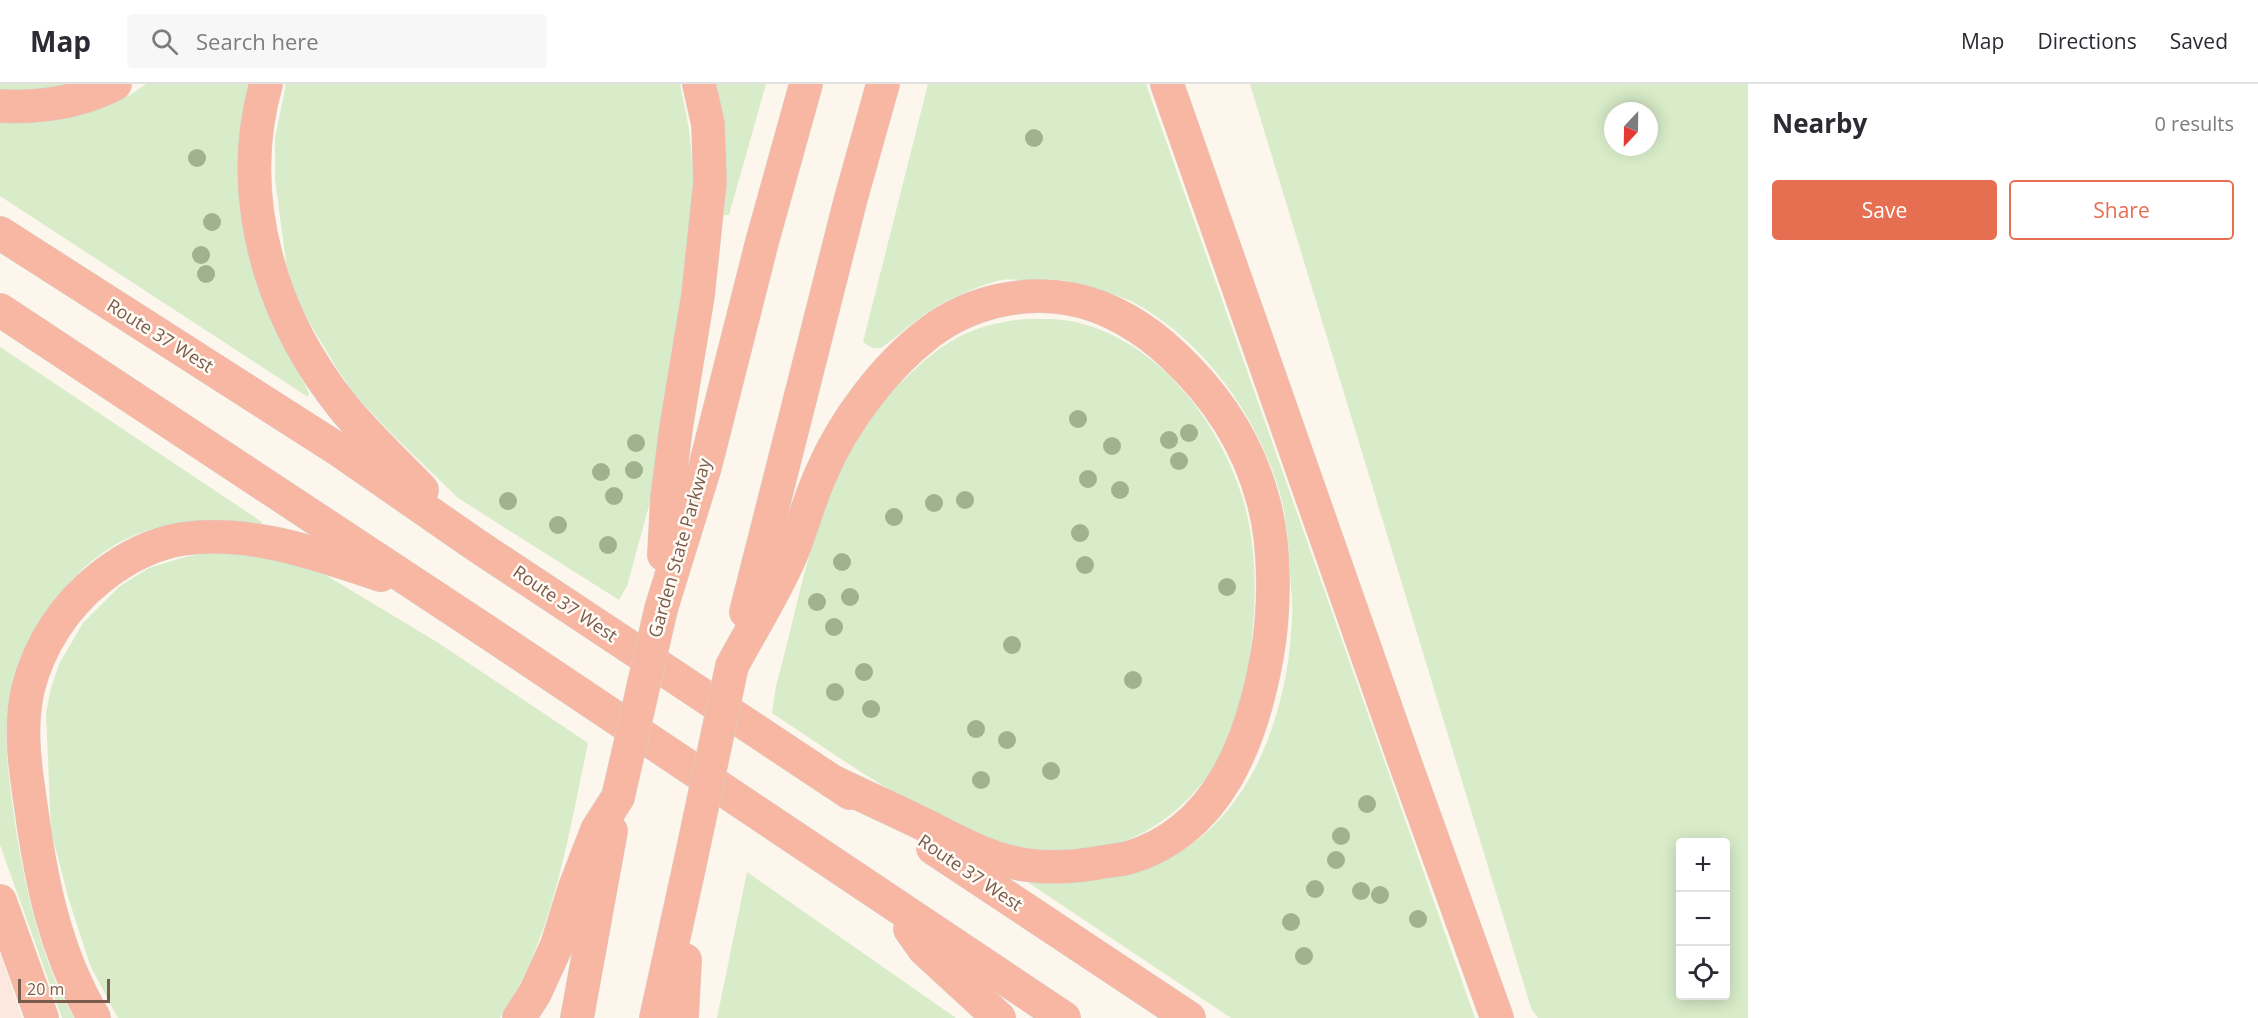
<!DOCTYPE html>
<meta charset="utf-8">
<style>
body{margin:0;font-family:"Open Sans",sans-serif;background:#f7f7f7;color:#2b2b33}
.controls{position:absolute;right:18px;bottom:18px;display:grid;overflow:hidden;border-radius:6px;box-shadow:0 3px 15px #0003}
.controls button{width:54px;height:54px;display:grid;place-items:center;padding:0;border:0;border-bottom:2px solid #e1e1e2;background:#fff;color:#2b2b33;font:30px sans-serif}
.compass{position:absolute;left:1604px;top:18px;width:54px;height:54px;border-radius:50%;background:#fff;box-shadow:0 3px 15px #0003;rotate:202deg}
.scale{position:absolute;left:18px;bottom:15px;width:92px;box-sizing:border-box;padding-left:6px;border:3px solid #7a5c4d;border-top:0;font-size:16px;line-height:21px;white-space:nowrap;color:#7a5c4d;-webkit-text-stroke:4px #fffaf3;paint-order:stroke}
.list{margin:0;padding:0;list-style:none}
h2{display:flex;justify-content:space-between;align-items:center;height:78px;margin:0;padding:0 24px;font-size:26px}
h2 small{font-size:20px;font-weight:400;color:#7c7c81}
.actions{display:flex;gap:12px;padding:18px 24px}
.actions a{flex:1;padding:14px 0;border:2px solid #e76f51;border-radius:6px;text-align:center;font-size:21px;color:#e76f51}
.actions .main{background:#e76f51;color:#fff}
.icon{flex:none;width:33px;height:33px;fill:none;stroke:currentColor;stroke-width:2;stroke-linecap:round;stroke-linejoin:round}
.map{position:relative;flex:none;width:1748px;height:934px;overflow:hidden}
header{display:flex;align-items:center;gap:36px;box-sizing:border-box;height:84px;padding:0 30px;background:#fff;border-bottom:2px solid #e1e1e2}
header strong{font-size:28px}
nav{display:flex;gap:33px;margin-inline-start:auto;font-size:21px}
.search{width:420px;height:54px;background:#f7f7f7;display:flex;align-items:center;gap:15px;box-sizing:border-box;padding:0 21px;border-radius:6px;color:#7c7c81;font-size:22px}
main{display:flex}
aside{flex:1;background:#fff}
.map>svg:first-child{display:block}
.commercial{fill:#fde8e0}
.green{fill:#d8ecc9;fill-rule:evenodd}
.lines{fill:none;stroke-linecap:round;stroke-linejoin:round}
.highway-casing{stroke:#dad1cd;stroke-width:34}
.highway{stroke:#f7b7a3;stroke-width:33}
.highway-bridge-casing{stroke:#dad1cd;stroke-width:34;stroke-linecap:butt}
.highway-bridge{stroke:#f7b7a3;stroke-width:33}
.tree{fill:#a0b28e}
.labels{text-anchor:middle;stroke-width:5;stroke-linejoin:round;paint-order:stroke}
.street-label{font-size:18px;fill:#7a5c4d;stroke:#fffaf3}
</style>
<header>
<strong>Map</strong>
<div class="search"><svg class="icon" aria-label="search" viewBox="0 0 24 24"><circle cx="10" cy="10" r="6"/><path d="M15 15l6 6"/></svg>Search here</div>
<nav><a>Map</a><a>Directions</a><a>Saved</a></nav>
</header>
<main>
<div class="map">
<svg width="1748" height="934" viewBox="0 0 1748 934">
<rect width="100%" height="100%" fill="#fdf6ec"/>
<polygon class="commercial" points="0,869 22,934 0,934"/>
<g class="green">
<polygon points="0,0 69,0 31,7 0,6"/>
<polygon points="146,0 250,0 240,77 239,107 243,130 268,227 309,309 308,313 0,112 0,38 103,23 130,11"/>
<polygon points="286,0 680,0 689,45 694,96 693,167 662,374 627,502 619,516 458,414 392,350 355,311 334,280 297,217 287,186 275,95 275,54"/>
<polygon points="715,0 766,0 729,131 724,131 726,76 724,45"/>
<path d="M928 0H1146L1475 934H1231L1029 799 1031 796C1077 794 1126 797 1168 775 1254 731 1289 624 1292 533 1293 519 1291 504 1290 490 1289 463 1287 435 1280 410 1259 334 1204 256 1133 218 1118 211 1102 207 1087 203 1078 200 1069 197 1061 196 1050 195 1039 196 1028 196 1020 196 1010 195 1002 196 995 197 988 200 981 202 963 209 944 217 928 228 911 239 897 253 881 264H872L863 258Z"/>
<path d="M1250 0H1748V934H1538L1531 924ZM1613 27H1649V63H1613ZM1680 758H1726V912H1680Z"/>
<path d="M1026 235C1043 235 1059 234 1075 238 1158 257 1218 336 1242 412 1256 457 1257 508 1252 554 1248 589 1242 627 1227 660 1201 714 1150 757 1090 767 1068 770 1042 773 1019 768 1007 766 995 759 984 754 908 723 840 674 772 629L776 602C802 509 815 409 871 328 881 315 895 304 907 293 945 256 973 240 1026 235Z"/>
<path d="M0 263 262 438 260 442C168 425 97 451 45 530 25 559 12 591 8 626 4 656 8 688 12 717 21 787 38 873 74 934H62L0 761Z"/>
<path d="M214 467H243L314 484 437 558 588 659C572 735 559 815 527 886 520 902 509 918 500 934H118L114 927 90 881 69 816 51 747 46 629 51 604 59 580 83 539 120 502 149 484 181 474Z"/>
<polygon points="747,788 956,934 717,934"/>
</g>
<g class="lines">
<defs>
<g id="highway">
<path d="M266 0C234 113 271 234 344 324 368 353 396 379 422 406"/>
<polyline points="1167,0 1403,673 1497,934"/>
<path d="M0 22C40 24 79 19 115 0"/>
<polyline points="0,149 339,366 476,461 850,709"/>
<polyline points="0,226 492,551 1064,934"/>
<polyline points="664,471 667,414 676,344 698,211 710,98 708,40 699,0"/>
<polyline points="661,525 705,383 762,158 806,0"/>
<polyline points="746,528 851,114 883,0"/>
<path d="M732 582C751 546 775 509 791 471 802 445 809 416 821 390 843 338 885 282 930 248 970 218 1023 206 1071 215 1109 222 1146 245 1173 271 1216 311 1248 359 1263 416 1276 461 1275 526 1267 572 1252 656 1219 747 1128 774 1118 776 1107 777 1097 779 1074 783 1049 784 1026 781 992 776 962 760 931 744 899 728 865 713 832 697"/>
<polyline points="933,764 1189,934"/>
<polyline points="0,817 42,934"/>
<polyline points="910,845 924,865 999,934"/>
<path d="M94 934C55 868 41 797 31 723 25 683 19 644 28 605 39 561 65 521 101 493 125 474 151 460 182 455 250 445 318 470 381 491"/>
<polyline points="519,934 535,909 557,861 575,803 597,746 618,713"/>
<polyline points="577,934 611,747"/>
<polyline points="656,934 689,784"/>
<polyline points="682,934 685,876"/>
</g>
</defs>
<use href="#highway" class="highway-casing"/>
<use href="#highway" class="highway"/>
<defs>
<g id="highway-bridge">
<polyline points="618,713 661,525"/>
<polyline points="689,784 732,582"/>
</g>
</defs>
<use href="#highway-bridge" class="highway-bridge-casing"/>
<use href="#highway-bridge" class="highway-bridge"/>
</g>
<g class="tree">
<circle cx="1034" cy="54" r="9"/>
<circle cx="197" cy="74" r="9"/>
<circle cx="212" cy="138" r="9"/>
<circle cx="201" cy="171" r="9"/>
<circle cx="206" cy="190" r="9"/>
<circle cx="1078" cy="335" r="9"/>
<circle cx="1189" cy="349" r="9"/>
<circle cx="1169" cy="356" r="9"/>
<circle cx="636" cy="359" r="9"/>
<circle cx="1112" cy="362" r="9"/>
<circle cx="1179" cy="377" r="9"/>
<circle cx="634" cy="386" r="9"/>
<circle cx="601" cy="388" r="9"/>
<circle cx="1088" cy="395" r="9"/>
<circle cx="1120" cy="406" r="9"/>
<circle cx="614" cy="412" r="9"/>
<circle cx="965" cy="416" r="9"/>
<circle cx="508" cy="417" r="9"/>
<circle cx="934" cy="419" r="9"/>
<circle cx="894" cy="433" r="9"/>
<circle cx="558" cy="441" r="9"/>
<circle cx="1080" cy="449" r="9"/>
<circle cx="608" cy="461" r="9"/>
<circle cx="842" cy="478" r="9"/>
<circle cx="1085" cy="481" r="9"/>
<circle cx="1227" cy="503" r="9"/>
<circle cx="850" cy="513" r="9"/>
<circle cx="817" cy="518" r="9"/>
<circle cx="834" cy="543" r="9"/>
<circle cx="1012" cy="561" r="9"/>
<circle cx="864" cy="588" r="9"/>
<circle cx="1133" cy="596" r="9"/>
<circle cx="835" cy="608" r="9"/>
<circle cx="871" cy="625" r="9"/>
<circle cx="976" cy="645" r="9"/>
<circle cx="1007" cy="656" r="9"/>
<circle cx="1051" cy="687" r="9"/>
<circle cx="981" cy="696" r="9"/>
<circle cx="1367" cy="720" r="9"/>
<circle cx="1341" cy="752" r="9"/>
<circle cx="1336" cy="776" r="9"/>
<circle cx="1315" cy="805" r="9"/>
<circle cx="1361" cy="807" r="9"/>
<circle cx="1380" cy="811" r="9"/>
<circle cx="1418" cy="835" r="9"/>
<circle cx="1291" cy="838" r="9"/>
<circle cx="1304" cy="872" r="9"/>
</g>
<g class="labels">
<g class="street-label">
<text transform="translate(160 252) rotate(32)" y="6">Route 37 West</text>
<text transform="translate(680 464) rotate(-74)" y="6">Garden State Parkway</text>
<text transform="translate(565 520) rotate(34)" y="6">Route 37 West</text>
<text transform="translate(970 789) rotate(34)" y="6">Route 37 West</text>
</g>
</g>
</svg>
<div class="controls">
<button>+</button>
<button>−</button>
<button><svg class="icon" aria-label="locate" viewBox="0 0 24 24"><circle cx="12" cy="12" r="6"/><path d="M12 2v4M12 18v4M2 12h4M18 12h4"/></svg></button>
</div>
<svg class="compass" viewBox="-18 -18 36 36"><path d="M0-13l5 13h-10z" fill="#e53935"/><path d="M0 13l5-13h-10z" fill="#7c7c81"/></svg>
<div class="scale">20 m</div>
</div>
<aside>
<h2>Nearby<small>0 results</small></h2>
<ul class="list">
</ul>
<div class="actions"><a class="main">Save</a><a>Share</a></div>
</aside>
</main>
